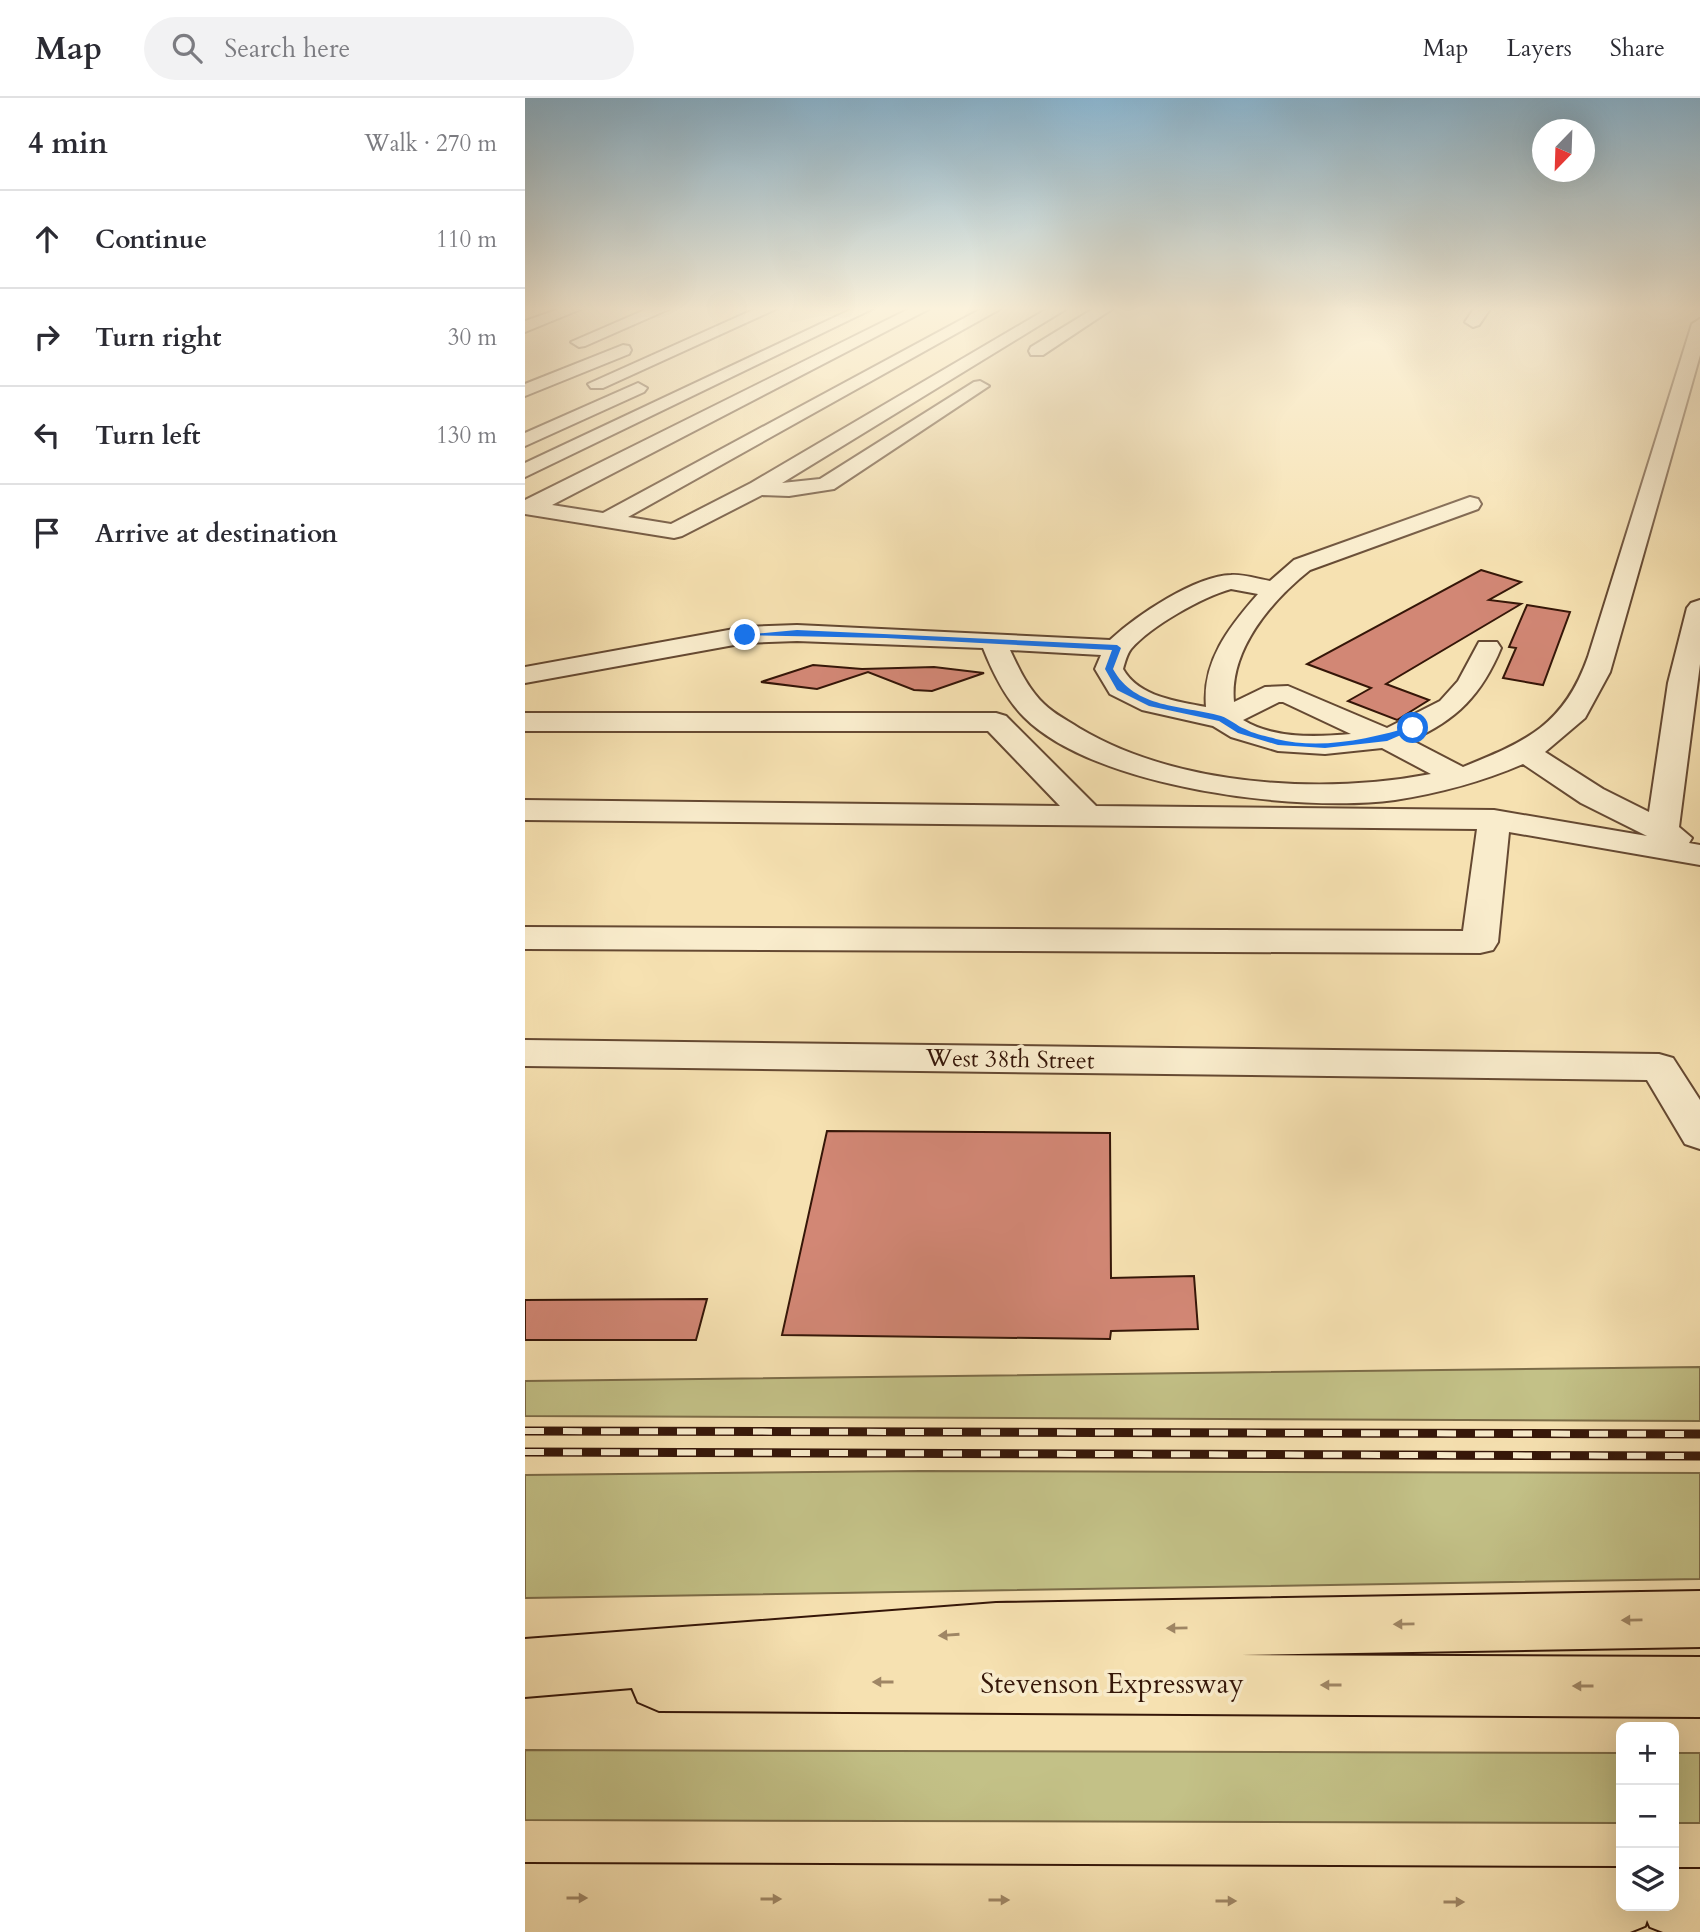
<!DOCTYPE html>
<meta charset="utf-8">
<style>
body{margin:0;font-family:Cardo,serif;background:#f2f2f3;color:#2b2b33}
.controls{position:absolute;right:21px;bottom:21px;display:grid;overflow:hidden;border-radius:14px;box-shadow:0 7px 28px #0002}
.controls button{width:63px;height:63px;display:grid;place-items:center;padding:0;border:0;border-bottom:2px solid #e1e1e2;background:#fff;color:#2b2b33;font:35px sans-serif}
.compass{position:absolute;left:1007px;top:21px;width:63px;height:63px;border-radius:50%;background:#fff;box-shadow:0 7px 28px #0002;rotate:203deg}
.stop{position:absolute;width:21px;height:21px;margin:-16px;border:5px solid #1a73e8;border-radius:50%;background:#fff}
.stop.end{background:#1a73e8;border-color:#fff;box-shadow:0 2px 7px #0008}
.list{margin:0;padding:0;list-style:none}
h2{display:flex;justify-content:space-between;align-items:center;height:91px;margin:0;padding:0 28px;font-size:30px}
h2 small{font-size:23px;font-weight:400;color:#7c7c81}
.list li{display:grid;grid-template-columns:46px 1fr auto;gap:21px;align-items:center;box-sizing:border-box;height:98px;padding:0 28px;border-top:2px solid #e1e1e2}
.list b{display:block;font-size:26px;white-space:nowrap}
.list em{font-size:23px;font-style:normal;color:#7c7c81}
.icon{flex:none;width:38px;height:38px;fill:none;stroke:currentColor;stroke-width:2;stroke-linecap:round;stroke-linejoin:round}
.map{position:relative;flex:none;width:1175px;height:1834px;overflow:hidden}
header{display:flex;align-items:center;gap:42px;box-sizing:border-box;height:98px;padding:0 35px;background:#fff;border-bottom:2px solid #e1e1e2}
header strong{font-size:33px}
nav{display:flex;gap:38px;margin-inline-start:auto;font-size:24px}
.search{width:490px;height:63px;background:#f2f2f3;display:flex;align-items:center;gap:18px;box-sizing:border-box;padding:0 24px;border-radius:38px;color:#7c7c81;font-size:26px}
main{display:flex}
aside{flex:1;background:#fff}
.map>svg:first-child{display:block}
.green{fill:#c3c187;stroke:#7c6c48;stroke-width:2}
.building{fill:#d28775;stroke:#351608;stroke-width:2}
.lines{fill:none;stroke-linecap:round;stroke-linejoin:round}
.minor-casing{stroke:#654932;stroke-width:4}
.highway-casing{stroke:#351608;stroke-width:4}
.minor{fill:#f9eccc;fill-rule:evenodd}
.highway{fill:#f6e1b1;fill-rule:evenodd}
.rail-casing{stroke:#351608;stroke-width:9}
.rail{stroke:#f9eccc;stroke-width:6;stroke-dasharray:19;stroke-linecap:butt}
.oneway{fill:#9f8665}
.route{fill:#1a73e8}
.labels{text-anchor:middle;stroke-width:7;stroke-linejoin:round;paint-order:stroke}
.street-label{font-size:24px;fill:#351608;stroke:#f9eccc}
.near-street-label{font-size:28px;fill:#351608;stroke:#f9eccc}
</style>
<header>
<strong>Map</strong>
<div class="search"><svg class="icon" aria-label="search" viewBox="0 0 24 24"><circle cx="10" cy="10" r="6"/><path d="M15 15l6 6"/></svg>Search here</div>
<nav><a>Map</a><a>Layers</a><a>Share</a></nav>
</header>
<main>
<aside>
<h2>4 min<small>Walk · 270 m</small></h2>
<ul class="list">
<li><svg class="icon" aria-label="ahead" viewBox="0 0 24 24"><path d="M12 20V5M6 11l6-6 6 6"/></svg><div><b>Continue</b></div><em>110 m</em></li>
<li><svg class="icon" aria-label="right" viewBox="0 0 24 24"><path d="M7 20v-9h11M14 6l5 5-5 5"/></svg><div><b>Turn right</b></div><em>30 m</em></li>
<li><svg class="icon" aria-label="left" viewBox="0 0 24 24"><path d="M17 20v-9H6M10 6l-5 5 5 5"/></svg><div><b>Turn left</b></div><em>130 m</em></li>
<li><svg class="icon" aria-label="arrive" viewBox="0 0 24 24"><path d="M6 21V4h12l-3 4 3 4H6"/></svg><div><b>Arrive at destination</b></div></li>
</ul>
</aside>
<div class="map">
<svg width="1175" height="1834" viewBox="0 0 1175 1834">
<rect width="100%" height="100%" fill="#f6e1b1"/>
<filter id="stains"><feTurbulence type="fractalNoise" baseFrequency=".00286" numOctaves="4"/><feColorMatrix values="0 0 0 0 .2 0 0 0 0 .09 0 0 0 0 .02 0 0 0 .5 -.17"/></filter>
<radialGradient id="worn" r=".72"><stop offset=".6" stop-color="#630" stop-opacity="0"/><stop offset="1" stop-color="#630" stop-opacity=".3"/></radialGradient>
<g class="green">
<polygon points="1175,1269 1175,1323 0,1318 0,1283"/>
<polygon points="396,1373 1175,1375 1175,1481 0,1500 0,1377"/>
<polygon points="0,1652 1096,1655 1096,1725 0,1722"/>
<rect x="1149" y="1655" width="26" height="70"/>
</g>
<g class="building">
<polygon points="956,472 996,484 964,502 996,506 861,586 904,602 872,622 823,603 846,590 782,566"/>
<polygon points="1002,507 1045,514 1018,587 978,580 991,550 984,549"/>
<polygon points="288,567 337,571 409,569 459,575 407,593 389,592 343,574 292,591 236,584"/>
<polygon points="302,1033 585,1035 586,1180 669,1178 673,1231 586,1233 585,1241 257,1237"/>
<polygon points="182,1201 171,1242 0,1242 0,1202"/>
</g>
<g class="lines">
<defs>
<g id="minor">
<polygon points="34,211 56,211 0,234 0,223"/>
<polygon points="122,211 144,211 60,248 54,249 46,244"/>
<polygon points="230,211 251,211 78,290 66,290 63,286"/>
<polygon points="327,211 347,211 0,379 0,365"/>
<polygon points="384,211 404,211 27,407 78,415 456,211 475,211 103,419 146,426 226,385 522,211 541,211 257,385 295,381 449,284 455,283 464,288 309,391 264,398 237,397 157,438 149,440 0,416 0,402"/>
<polygon points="568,211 587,211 518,257 506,257 504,253 506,249"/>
<polygon points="949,211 965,211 954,227 948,229 940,224"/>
<path d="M1175 221V257L1085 574 1060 620 1020 654 1078 691 1124 714 1143 585 1162 510 1166 505 1175 502V566L1154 729 1167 740 1164 745 1175 747V767L984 734 973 844 968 852 955 855 0 851V829L938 833 952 731 0 722V702L535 708 463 633H0V615H471L481 618 571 708 969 712 1122 738 1056 705 998 666C956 684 915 695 870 702 774 715 569 690 499 619 480 600 468 575 458 550L272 543 220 545 0 585V569L220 529 272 527 585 542C612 517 670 478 706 477 718 476 733 481 745 483L769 462 945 399 953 401 956 406 953 411 785 472C746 503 704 552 709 604L740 589 763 588 862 630 915 603 933 583 954 544H972L976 550C957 596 932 622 886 642L938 669C1002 643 1039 627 1063 559L1167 226ZM706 491 733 496C704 529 677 563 681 609 651 603 614 599 598 571 600 564 602 556 606 551 626 528 677 499 706 491ZM485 552 576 557 570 571 585 596 617 612 688 628 706 639 753 653 800 656 857 650 906 676C796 697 651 688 554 630 542 622 529 616 519 606 503 591 494 571 485 552ZM754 604H758L826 636C791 639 749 641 718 622Z"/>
<polygon points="98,247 104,248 106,252 104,256 0,298 0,286"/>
<polygon points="113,285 122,290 119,294 0,348 0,335"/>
<polygon points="0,942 1134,956 1148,960 1175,1002 1175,1051 1160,1046 1122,982 0,968"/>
</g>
<g id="highway">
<polygon points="1175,1493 1175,1549 716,1557 1175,1559 1175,1619 134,1613 113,1604 107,1590 0,1599 0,1541 471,1505"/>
<polygon points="0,1766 1096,1770 1096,1808 1149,1808 1149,1771 1175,1771 1175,1834 1138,1834 1125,1829 1122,1822 1120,1828 1105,1834 0,1834"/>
</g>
</defs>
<use href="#minor" class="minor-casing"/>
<use href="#highway" class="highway-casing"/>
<use href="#minor" class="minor"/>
<use href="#highway" class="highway"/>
<defs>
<g id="rail">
<polyline points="0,1333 1175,1336"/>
<polyline points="0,1354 1175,1358"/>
</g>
</defs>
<use href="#rail" class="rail-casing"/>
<use href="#rail" class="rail"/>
</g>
<defs><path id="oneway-solid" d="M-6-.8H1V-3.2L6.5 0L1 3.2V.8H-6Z" transform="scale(1.75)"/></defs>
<g class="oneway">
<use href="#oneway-solid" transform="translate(1107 1522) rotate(179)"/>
<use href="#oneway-solid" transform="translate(879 1526) rotate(179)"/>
<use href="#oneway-solid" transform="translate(652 1530) rotate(179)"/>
<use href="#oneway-solid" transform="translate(424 1537) rotate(176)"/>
<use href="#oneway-solid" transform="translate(358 1584) rotate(-180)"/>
<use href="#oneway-solid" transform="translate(806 1587) rotate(-180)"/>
<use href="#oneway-solid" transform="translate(1058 1588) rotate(-180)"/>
<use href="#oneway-solid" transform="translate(52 1800)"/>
<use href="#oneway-solid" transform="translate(246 1801)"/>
<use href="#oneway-solid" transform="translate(474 1802)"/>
<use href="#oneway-solid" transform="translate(701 1803)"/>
<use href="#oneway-solid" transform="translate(929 1804)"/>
</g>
<linearGradient id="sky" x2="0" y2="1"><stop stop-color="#8ab7d3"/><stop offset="0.45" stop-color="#fbf2dc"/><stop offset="1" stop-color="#fbf2dc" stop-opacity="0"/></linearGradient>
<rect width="1175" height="468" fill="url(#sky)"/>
<path class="route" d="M272 532 592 547 596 550 588 571C610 611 657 607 696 618 705 621 712 628 720 631 729 636 741 638 751 641 796 652 845 641 888 628L892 630 862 643 800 650 753 647 713 635 694 623 624 608 592 592 580 571 587 552 361 540 216 537Z"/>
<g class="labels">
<g class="street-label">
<text transform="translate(485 961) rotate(1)" y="8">West 38th Street</text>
</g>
<g class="near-street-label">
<text x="587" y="1595">Stevenson Expressway</text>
</g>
</g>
<rect width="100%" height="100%" filter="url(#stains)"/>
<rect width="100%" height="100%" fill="url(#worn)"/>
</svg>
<div class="controls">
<button>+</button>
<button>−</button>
<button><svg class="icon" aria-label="layers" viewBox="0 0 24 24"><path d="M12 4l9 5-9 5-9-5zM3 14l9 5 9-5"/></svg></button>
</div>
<svg class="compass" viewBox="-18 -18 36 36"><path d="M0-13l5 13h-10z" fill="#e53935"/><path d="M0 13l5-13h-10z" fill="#7c7c81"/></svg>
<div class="stop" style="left:888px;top:630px"></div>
<div class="stop end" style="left:220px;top:537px"></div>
</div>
</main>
